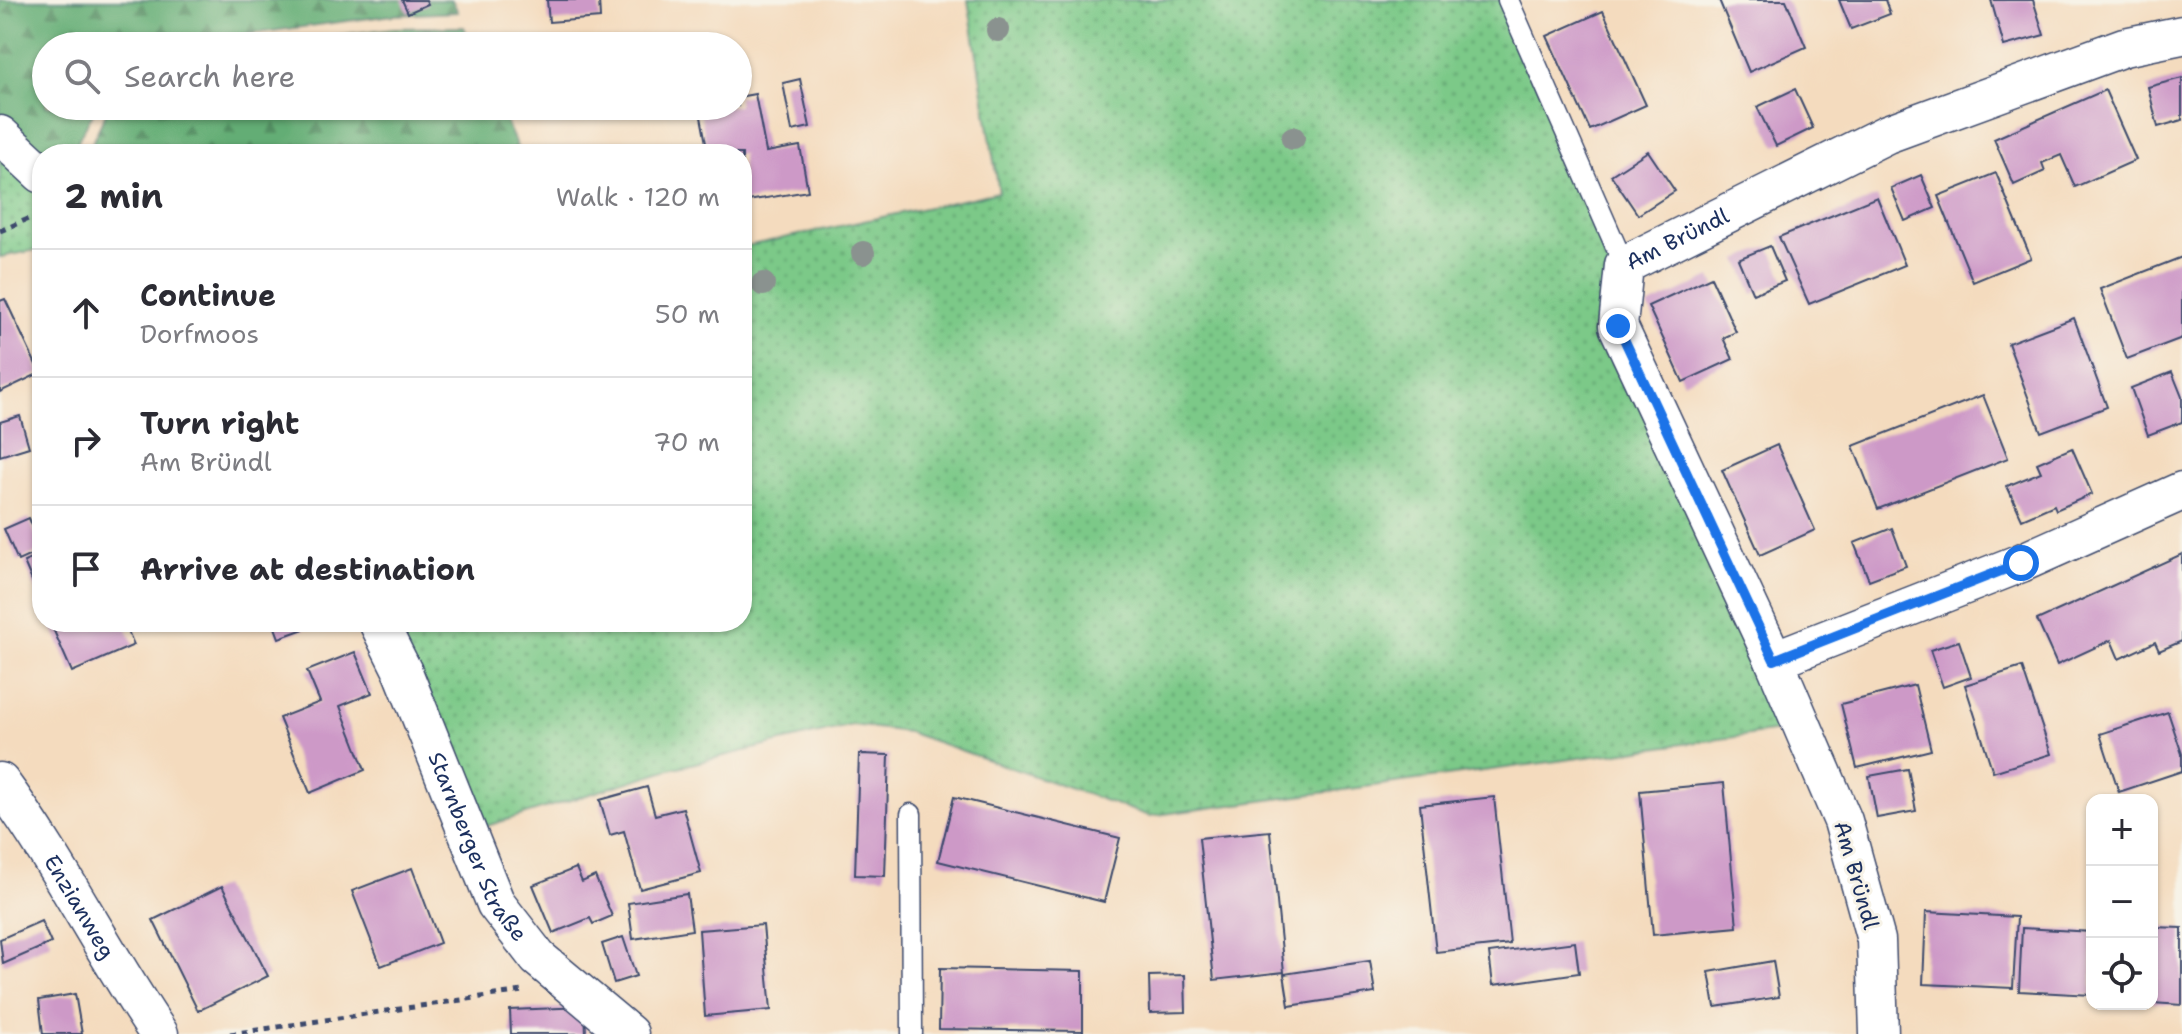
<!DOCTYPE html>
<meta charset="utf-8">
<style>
body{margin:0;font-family:"Shantell Sans",sans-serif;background:#f2f2f3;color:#2b2b33}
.controls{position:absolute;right:24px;bottom:24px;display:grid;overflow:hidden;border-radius:16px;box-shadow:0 2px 6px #0004}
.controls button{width:72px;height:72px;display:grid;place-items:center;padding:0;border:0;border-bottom:2px solid #e1e1e2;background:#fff;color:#2b2b33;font:40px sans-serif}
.stop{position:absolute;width:24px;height:24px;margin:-18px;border:6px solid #1a73e8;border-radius:50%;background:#fff}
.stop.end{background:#1a73e8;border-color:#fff;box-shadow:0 2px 8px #0008}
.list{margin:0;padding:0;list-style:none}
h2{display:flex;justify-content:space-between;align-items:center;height:104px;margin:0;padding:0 32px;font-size:34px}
h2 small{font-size:26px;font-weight:400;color:#7c7c81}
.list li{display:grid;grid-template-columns:52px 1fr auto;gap:24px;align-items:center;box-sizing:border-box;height:128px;padding:0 32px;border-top:2px solid #e1e1e2}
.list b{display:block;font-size:30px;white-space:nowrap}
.list p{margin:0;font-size:26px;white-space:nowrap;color:#7c7c81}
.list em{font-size:26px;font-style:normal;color:#7c7c81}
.icon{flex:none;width:44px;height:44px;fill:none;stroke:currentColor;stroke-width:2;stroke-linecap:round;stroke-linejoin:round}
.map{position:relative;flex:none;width:2182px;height:1034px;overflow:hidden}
.search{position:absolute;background:#fff;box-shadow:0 2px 6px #0004;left:32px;top:32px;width:720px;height:88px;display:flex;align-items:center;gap:20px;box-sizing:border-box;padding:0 28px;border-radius:44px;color:#7c7c81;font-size:30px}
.panel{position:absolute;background:#fff;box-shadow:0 2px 6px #0004;left:32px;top:144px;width:720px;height:488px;border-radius:32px}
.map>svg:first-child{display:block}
.grass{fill:url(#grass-dots);stroke:#4b7c73;stroke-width:2}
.forest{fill:url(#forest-firs);stroke:#406e69;stroke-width:2}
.building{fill:#cd99c7}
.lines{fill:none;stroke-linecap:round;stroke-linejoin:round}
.service-casing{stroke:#3c496c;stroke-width:23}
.minor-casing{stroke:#3c496c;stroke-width:41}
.path{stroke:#3c496c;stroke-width:5;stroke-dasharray:6 6;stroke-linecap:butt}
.service{stroke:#fff;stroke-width:20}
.minor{stroke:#fff;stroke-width:38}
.tree{fill:#8a928f}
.route{stroke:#1a73e8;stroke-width:10}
.labels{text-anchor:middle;stroke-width:6;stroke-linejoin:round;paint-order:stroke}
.street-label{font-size:22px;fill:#1b2f5e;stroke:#f7f3e8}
</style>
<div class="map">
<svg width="2182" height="1034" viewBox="0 0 2182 1034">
<defs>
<pattern id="grass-dots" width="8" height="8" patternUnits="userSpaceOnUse" patternTransform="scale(2)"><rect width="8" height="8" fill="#7bc988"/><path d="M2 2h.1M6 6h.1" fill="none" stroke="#64a472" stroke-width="1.8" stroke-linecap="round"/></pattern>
<pattern id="forest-firs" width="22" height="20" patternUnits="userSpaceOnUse" patternTransform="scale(2)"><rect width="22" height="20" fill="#64ad74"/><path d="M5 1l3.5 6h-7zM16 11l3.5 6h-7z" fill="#528d62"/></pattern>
</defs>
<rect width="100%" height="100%" fill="#f7f3e8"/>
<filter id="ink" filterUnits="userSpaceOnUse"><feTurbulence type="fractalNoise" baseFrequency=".0125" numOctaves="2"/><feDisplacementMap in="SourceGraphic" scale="16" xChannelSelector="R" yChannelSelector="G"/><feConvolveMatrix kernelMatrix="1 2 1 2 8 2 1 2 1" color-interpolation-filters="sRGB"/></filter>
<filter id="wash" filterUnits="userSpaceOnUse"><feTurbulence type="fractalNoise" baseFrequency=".006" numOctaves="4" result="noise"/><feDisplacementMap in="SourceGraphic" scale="32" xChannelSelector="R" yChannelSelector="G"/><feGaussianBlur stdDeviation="1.8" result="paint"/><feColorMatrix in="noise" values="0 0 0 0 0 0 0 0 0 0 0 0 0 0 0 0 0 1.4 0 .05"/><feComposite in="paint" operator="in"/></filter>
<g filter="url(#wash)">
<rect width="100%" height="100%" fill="#f4dbbe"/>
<g class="grass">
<polygon points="968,0 1501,0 1615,264 1610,327 1794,729 1149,816 908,732 852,725 670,769 477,829 386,622 742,622 742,247 999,192"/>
<polygon points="0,147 42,187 42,249 0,257"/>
</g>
<g class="forest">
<polygon points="0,0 452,0 458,12 393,15 242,35 208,46 46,46 46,106 97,106 79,138 75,154 42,154 0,126"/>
<polygon points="464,27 472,46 254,46 394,28"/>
<polygon points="109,106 499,106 520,154 87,154"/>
</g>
<g id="blocks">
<g class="building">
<polygon points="402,0 426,0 428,4 408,13"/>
<polygon points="547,0 599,0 600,18 549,22"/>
<polygon points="1719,0 1786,0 1806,47 1749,72"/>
<polygon points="1839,0 1885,0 1890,14 1851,29"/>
<polygon points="1991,0 2033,0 2044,35 2004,46"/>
<polygon points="1603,11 1646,105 1590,130 1547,36"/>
<polygon points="2182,78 2182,120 2158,127 2148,87"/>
<polygon points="800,79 810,127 792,131 783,83"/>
<polygon points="1795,89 1813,128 1776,146 1757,107"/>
<polygon points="2105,90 2136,160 2075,187 2061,155 2042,163 2045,171 2014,185 1994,139"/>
<polygon points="755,94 766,152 800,146 808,191 742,202 742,154 708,154 699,106 738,106 738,97"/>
<polygon points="1648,151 1675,191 1638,215 1611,175"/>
<polygon points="1996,173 2031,258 1973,282 1938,196"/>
<polygon points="1921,175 1935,208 1905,221 1891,188"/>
<polygon points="1877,197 1905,265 1809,304 1779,237"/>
<polygon points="1770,246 1785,281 1753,294 1738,259"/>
<polygon points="2182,257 2182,338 2127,359 2100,289"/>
<polygon points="1711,277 1736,332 1723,338 1733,359 1683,382 1648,306"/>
<polygon points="5,299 40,373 0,392 0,301"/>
<polygon points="2074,318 2107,407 2041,432 2008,343"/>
<polygon points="2172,372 2182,397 2182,422 2148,435 2131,388"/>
<polygon points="1983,395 2008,458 1878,509 1853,446"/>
<polygon points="20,416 29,447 0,456 0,422"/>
<polygon points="1777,445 1815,530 1760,555 1722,470"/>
<polygon points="2072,448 2092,494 2056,510 2054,505 2022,519 2007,486 2041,472 2037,463"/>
<polygon points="29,518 42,550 18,561 4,529"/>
<polygon points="1892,528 1906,566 1869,580 1854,543"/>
<polygon points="42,554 42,604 24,562"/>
<polygon points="2182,554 2182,641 2159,651 2155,642 2119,659 2111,640 2057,665 2037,620"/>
<polygon points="50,622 124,622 134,645 72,672"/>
<polygon points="273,622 323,622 279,638"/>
<polygon points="1959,641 1971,677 1943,687 1930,650"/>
<polygon points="355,652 372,693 340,706 365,770 310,793 279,718 320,702 307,671"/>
<polygon points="2022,667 2051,754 1993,772 1965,685"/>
<polygon points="1915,685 1931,750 1857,768 1841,704"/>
<polygon points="2168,712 2182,754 2182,771 2119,792 2100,734"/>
<polygon points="859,754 889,755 885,876 855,875"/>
<polygon points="1908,769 1916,811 1877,818 1869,776"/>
<polygon points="1724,783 1737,927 1653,935 1640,791"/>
<polygon points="647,787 655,815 683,808 701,873 640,889 624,831 610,835 600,800"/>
<polygon points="954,797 1120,838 1104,902 938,861"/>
<polygon points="1494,797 1510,944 1436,952 1420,805"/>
<polygon points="1270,831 1284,972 1214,980 1199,838"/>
<polygon points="412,868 440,943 381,966 352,891"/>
<polygon points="576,868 582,882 595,876 612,916 593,924 590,918 553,933 533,885"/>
<polygon points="222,886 268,976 198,1011 153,920"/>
<polygon points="687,894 692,930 633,939 628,903"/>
<polygon points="1926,912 2017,917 2013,988 1923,984"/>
<polygon points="41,921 51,943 3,964 0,939"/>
<polygon points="763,925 771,1010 705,1016 699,930"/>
<polygon points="2152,927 2182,928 2182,1005 2152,1003"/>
<polygon points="2022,928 2092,932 2092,995 2019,991"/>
<polygon points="623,937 636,976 614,983 602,944"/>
<polygon points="1575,942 1579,973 1493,985 1489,953"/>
<polygon points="1370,961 1375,993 1289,1006 1284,974"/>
<polygon points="1773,961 1779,997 1715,1007 1709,972"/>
<polygon points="940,968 1083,971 1083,1031 939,1029"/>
<polygon points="1185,975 1186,1012 1150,1013 1149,976"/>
<polygon points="75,994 82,1034 43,1034 39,1000"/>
<polygon points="585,1007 586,1034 511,1034 510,1010"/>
</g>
</g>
</g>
<g filter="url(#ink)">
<use href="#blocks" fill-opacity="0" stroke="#3c496c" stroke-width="2"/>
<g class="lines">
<defs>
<g id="service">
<polyline points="1508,0 1624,265"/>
<polyline points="911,814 912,1034"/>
</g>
<g id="minor">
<polyline points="0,135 42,174"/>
<path id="s1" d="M378 622 403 672 496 904 538 958 629 1034"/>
<polyline points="1774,660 2021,563 2182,491"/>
<path id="s2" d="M0 782C59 862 103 952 159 1034"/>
<path id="s3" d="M1879 1034 1876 940 1843 821 1774 660 1618 326 1624 265 1887 134 2124 47 2182 35"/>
</g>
</defs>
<use href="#service" class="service-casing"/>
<use href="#minor" class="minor-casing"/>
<g class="path">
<polyline points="0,231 42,213"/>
<polyline points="230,1034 522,991"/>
</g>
<use href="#service" class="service"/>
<use href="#minor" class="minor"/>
</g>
<g class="tree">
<circle cx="998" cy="30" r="12"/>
<circle cx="1293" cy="138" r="12"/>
<circle cx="863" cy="253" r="12"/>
<circle cx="763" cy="284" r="12"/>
</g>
</g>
<g class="lines" filter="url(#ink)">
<polyline class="route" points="1618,326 1774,660 2021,563"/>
</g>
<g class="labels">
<g class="street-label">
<text dy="8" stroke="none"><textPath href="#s3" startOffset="882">Am Bründl</textPath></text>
<text dy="8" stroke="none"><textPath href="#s1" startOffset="246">Starnberger Straße</textPath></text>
<text transform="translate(1857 875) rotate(74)" y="8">Am Bründl</text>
<text dy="8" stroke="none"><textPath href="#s2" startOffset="148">Enzianweg</textPath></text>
</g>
</g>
</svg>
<div class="controls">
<button>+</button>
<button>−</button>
<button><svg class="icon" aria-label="locate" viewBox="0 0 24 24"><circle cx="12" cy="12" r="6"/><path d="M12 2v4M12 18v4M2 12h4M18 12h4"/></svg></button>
</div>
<div class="stop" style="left:2021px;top:563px"></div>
<div class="stop end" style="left:1618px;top:326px"></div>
<div class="search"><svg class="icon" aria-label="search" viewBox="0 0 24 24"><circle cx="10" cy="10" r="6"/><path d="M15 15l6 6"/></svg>Search here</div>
<section class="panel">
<h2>2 min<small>Walk · 120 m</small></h2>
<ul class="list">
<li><svg class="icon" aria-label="ahead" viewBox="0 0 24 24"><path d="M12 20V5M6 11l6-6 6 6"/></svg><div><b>Continue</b><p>Dorfmoos</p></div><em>50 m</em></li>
<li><svg class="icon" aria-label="right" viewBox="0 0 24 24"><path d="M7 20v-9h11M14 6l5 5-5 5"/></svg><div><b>Turn right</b><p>Am Bründl</p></div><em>70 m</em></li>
<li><svg class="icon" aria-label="arrive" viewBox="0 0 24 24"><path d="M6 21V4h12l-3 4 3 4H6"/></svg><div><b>Arrive at destination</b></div></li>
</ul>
</section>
</div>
